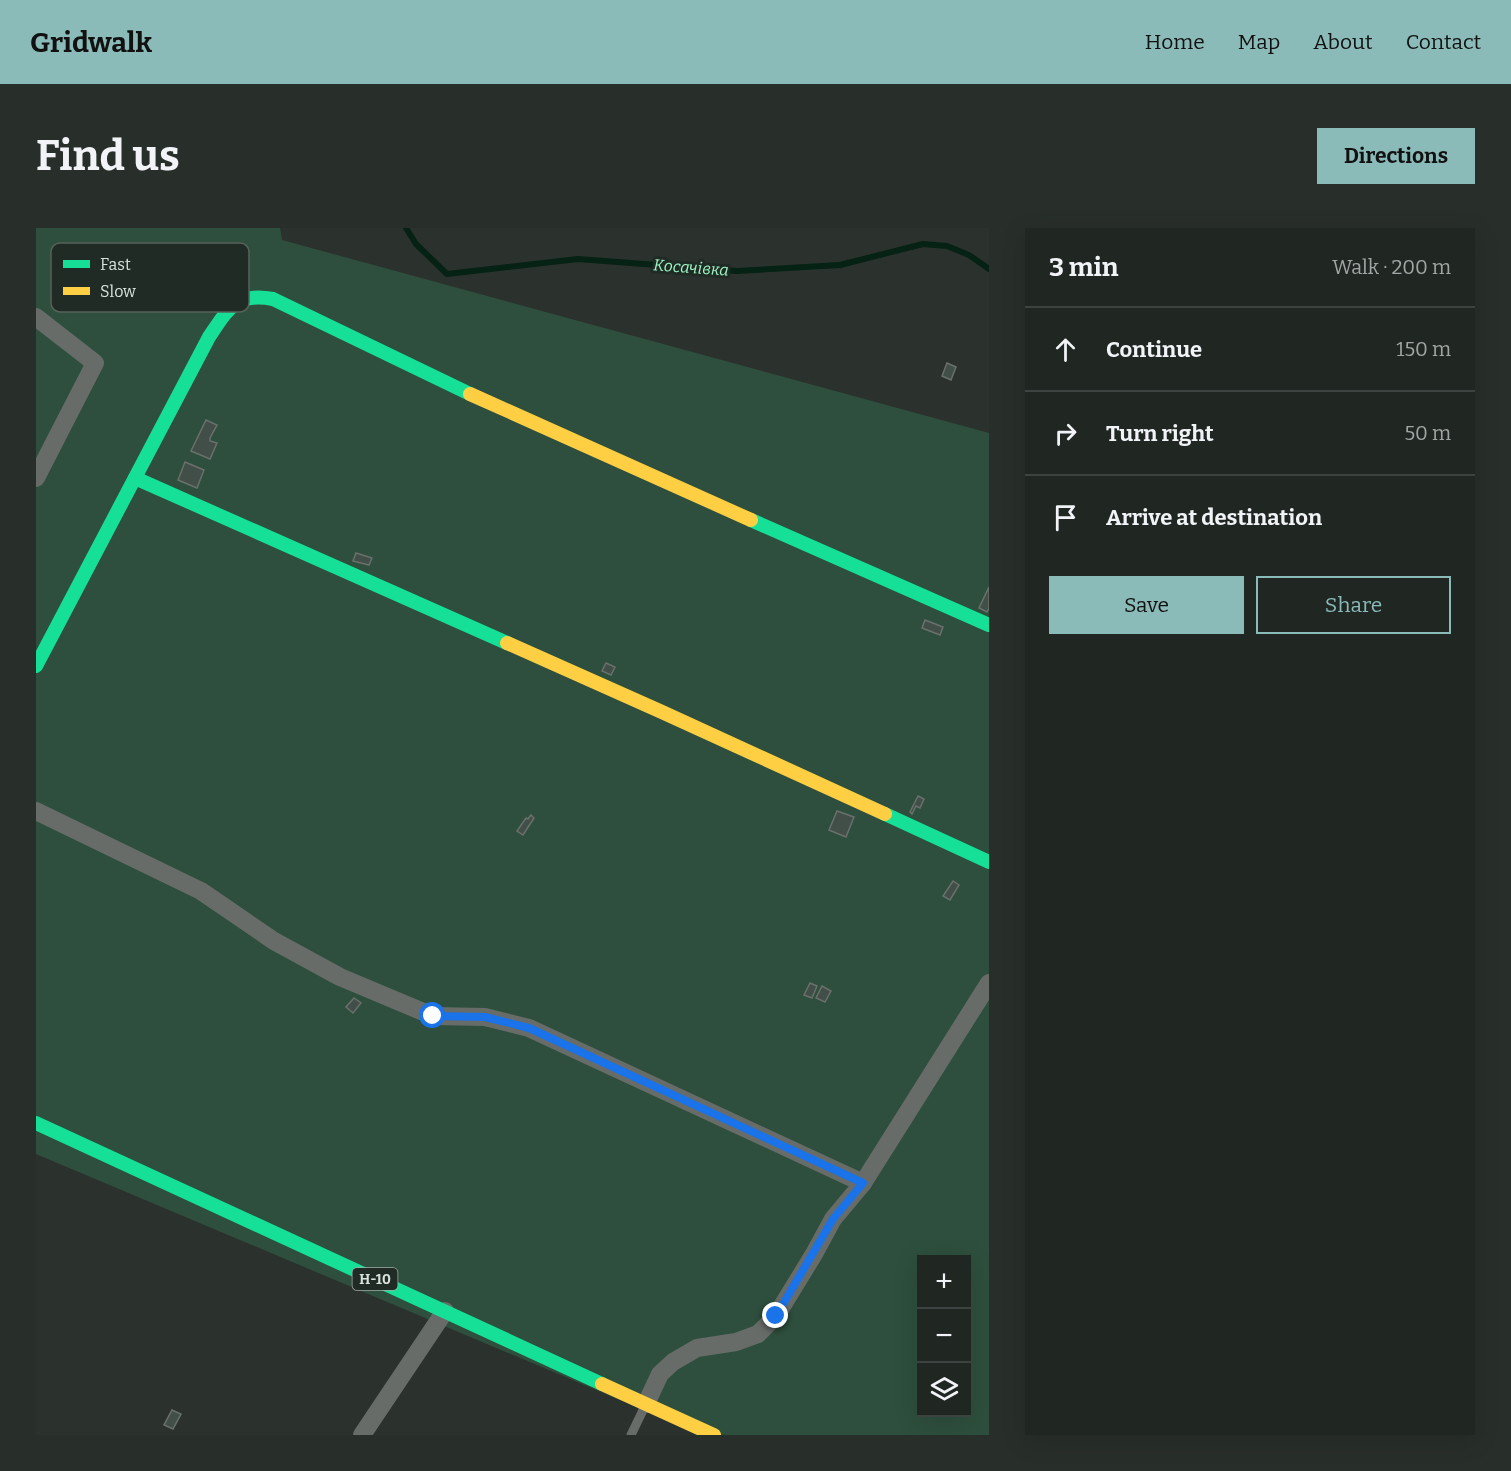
<!DOCTYPE html>
<meta charset="utf-8">
<style>
body{margin:0;font-family:Bitter,serif;background:#282e2a;color:#f1f3f6}
.controls{position:absolute;right:18px;bottom:18px;display:grid;overflow:hidden;border-radius:0px;box-shadow:0 6px 24px #0002}
.controls button{width:54px;height:54px;display:grid;place-items:center;padding:0;border:0;border-bottom:2px solid #3d4340;background:#202622;color:#f1f3f6;font:30px sans-serif}
.stop{position:absolute;width:18px;height:18px;margin:-14px;border:4px solid #1a73e8;border-radius:50%;background:#fff}
.stop.end{background:#1a73e8;border-color:#fff;box-shadow:0 2px 6px #0008}
.list{margin:0;padding:0;list-style:none}
h2{display:flex;justify-content:space-between;align-items:center;height:78px;margin:0;padding:0 24px;font-size:26px}
h2 small{font-size:20px;font-weight:400;color:#a2a5a5}
.list li{display:grid;grid-template-columns:39px 1fr auto;gap:18px;align-items:center;box-sizing:border-box;height:84px;padding:0 24px;border-top:2px solid #3d4340}
.list b{display:block;font-size:22px;white-space:nowrap}
.list em{font-size:20px;font-style:normal;color:#a2a5a5}
.actions{display:flex;gap:12px;padding:18px 24px}
.actions a{flex:1;padding:14px 0;border:2px solid #8bbbb9;border-radius:0px;text-align:center;font-size:21px;color:#8bbbb9}
.actions .main{background:#8bbbb9;color:#111}
.icon{flex:none;width:33px;height:33px;fill:none;stroke:currentColor;stroke-width:2;stroke-linecap:round;stroke-linejoin:round}
.map{position:relative;flex:none;width:953px;height:1207px;overflow:hidden;border-radius:0px}
header{display:flex;align-items:center;gap:36px;box-sizing:border-box;height:84px;padding:0 30px;background:#8bbbb9;color:#111}
header strong{font-size:28px}
nav{display:flex;gap:33px;margin-inline-start:auto;font-size:21px}
.intro{display:flex;align-items:center;justify-content:space-between;box-sizing:border-box;height:144px;padding:0 36px}
h1{margin:0;font-size:42px}
.button{padding:15px 27px;border-radius:0px;background:#8bbbb9;color:#111;font-size:21px;font-weight:700}
main{display:flex;gap:36px;padding:0 36px}
aside{flex:1;background:#202622;border-radius:0px;box-shadow:0 6px 24px #0002}
.map>svg:first-child{display:block}
.green{fill:#2e4f3d;fill-rule:evenodd}
.lines{fill:none;stroke-linecap:round;stroke-linejoin:round}
.stream{stroke:#052214;stroke-width:6}
.building{fill:#414f48;stroke:#6a706c;stroke-width:1.5}
.lane{stroke:#676c69;stroke-width:9}
.street{stroke:#676c69;stroke-width:18}
.fast{stroke:#16e098;stroke-width:14}
.slow{stroke:#ffcf43;stroke-width:14}
.route{stroke:#1a73e8;stroke-width:8}
.labels{text-anchor:middle;stroke-width:6;stroke-linejoin:round;paint-order:stroke}
.shield{fill:#1f2b24;stroke:#a1aaa5;stroke-width:1.5}
.shield-label{font-size:14px;font-weight:bold;fill:#d9e1dc}
.water-label{font-size:16px;font-style:italic;fill:#9ef6c4;stroke:#1f2b24}
.key{fill:#1f2b24;stroke:#57625b;stroke-width:1.5}
.key-label{font-size:16px;fill:#d9e1dc}
</style>
<header>
<strong>Gridwalk</strong>
<nav><a>Home</a><a>Map</a><a>About</a><a>Contact</a></nav>
</header>
<div class="intro"><h1>Find us</h1><a class="button">Directions</a></div>
<main>
<div class="map">
<svg width="953" height="1207" viewBox="0 0 953 1207">
<rect width="100%" height="100%" fill="#2b322e"/>
<path class="green" d="M0 0H244L246 12 953 205V1207H667L0 926ZM886 1032H930V1184H886Z"/>
<g class="lines">
<polyline class="stream" points="370,0 380,16 411,46 542,31 701,43 804,37 887,16 911,18 933,27 953,41"/>
</g>
<g class="building">
<polygon points="911,135 920,139 915,152 906,148"/>
<polygon points="170,192 181,197 174,210 174,213 181,215 174,231 155,223"/>
<polygon points="149,234 168,242 161,260 142,252"/>
<polygon points="320,325 336,330 333,337 317,333"/>
<polygon points="953,359 953,380 951,384 943,380"/>
<polygon points="889,392 907,399 904,407 886,400"/>
<polygon points="570,435 579,439 575,447 566,443"/>
<polygon points="882,568 888,571 884,580 880,578 876,586 874,584"/>
<polygon points="801,583 818,589 810,609 793,602"/>
<polygon points="495,587 498,590 487,607 481,603 490,590 492,591"/>
<polygon points="917,653 923,657 914,672 907,668"/>
<polygon points="774,755 781,758 776,770 768,767"/>
<polygon points="786,758 795,763 789,774 780,770"/>
<polygon points="318,770 325,775 317,785 310,779"/>
<polygon points="136,1182 145,1186 137,1201 128,1197"/>
</g>
<g class="lines">
<polyline class="lane" points="595,1207 609,1178"/>
<g class="street">
<polyline points="0,89 59,135 0,250"/>
<polyline points="0,583 165,663 238,713 304,749 397,788 449,789 493,800 827,955"/>
<polyline points="610,1176 624,1146 637,1134 661,1120 700,1114 722,1106 740,1088 778,1026 797,991 827,955 953,755"/>
<polyline points="326,1207 409,1083"/>
</g>
<g class="fast">
<polyline points="99,250 471,415"/>
<polyline points="715,292 953,397"/>
<path d="M0 438 173 109C192 81 200 64 237 71L434 166"/>
<polyline points="849,586 953,634"/>
<polyline points="0,895 566,1156"/>
</g>
<g class="slow">
<polyline points="434,166 715,292"/>
<polyline points="471,415 626,484 849,586"/>
<polyline points="566,1156 678,1207"/>
</g>
</g>
<g class="lines">
<polyline class="route" points="397,788 449,789 493,800 827,955 797,991 740,1088"/>
</g>
<g class="labels">
<rect class="shield" x="316.5" y="1040" width="45" height="22" rx="4.5"/>
<g class="shield-label">
<text x="339" y="1056">Н-10</text>
</g>
<g class="water-label">
<text transform="translate(655 39) rotate(4)" y="6">Косачівка</text>
</g>
</g>
<rect x="15" y="15" width="198" height="69" rx="9" class="key"/>
<rect x="27" y="32" width="27" height="8" fill="#16e098"/>
<rect x="27" y="59" width="27" height="8" fill="#ffcf43"/>
<g class="key-label">
<text x="64" y="42">Fast</text>
<text x="64" y="69">Slow</text>
</g>
</svg>
<div class="controls">
<button>+</button>
<button>−</button>
<button><svg class="icon" aria-label="layers" viewBox="0 0 24 24"><path d="M12 4l9 5-9 5-9-5zM3 14l9 5 9-5"/></svg></button>
</div>
<div class="stop" style="left:397px;top:788px"></div>
<div class="stop end" style="left:740px;top:1088px"></div>
</div>
<aside>
<h2>3 min<small>Walk · 200 m</small></h2>
<ul class="list">
<li><svg class="icon" aria-label="ahead" viewBox="0 0 24 24"><path d="M12 20V5M6 11l6-6 6 6"/></svg><div><b>Continue</b></div><em>150 m</em></li>
<li><svg class="icon" aria-label="right" viewBox="0 0 24 24"><path d="M7 20v-9h11M14 6l5 5-5 5"/></svg><div><b>Turn right</b></div><em>50 m</em></li>
<li><svg class="icon" aria-label="arrive" viewBox="0 0 24 24"><path d="M6 21V4h12l-3 4 3 4H6"/></svg><div><b>Arrive at destination</b></div></li>
</ul>
<div class="actions"><a class="main">Save</a><a>Share</a></div>
</aside>
</main>
